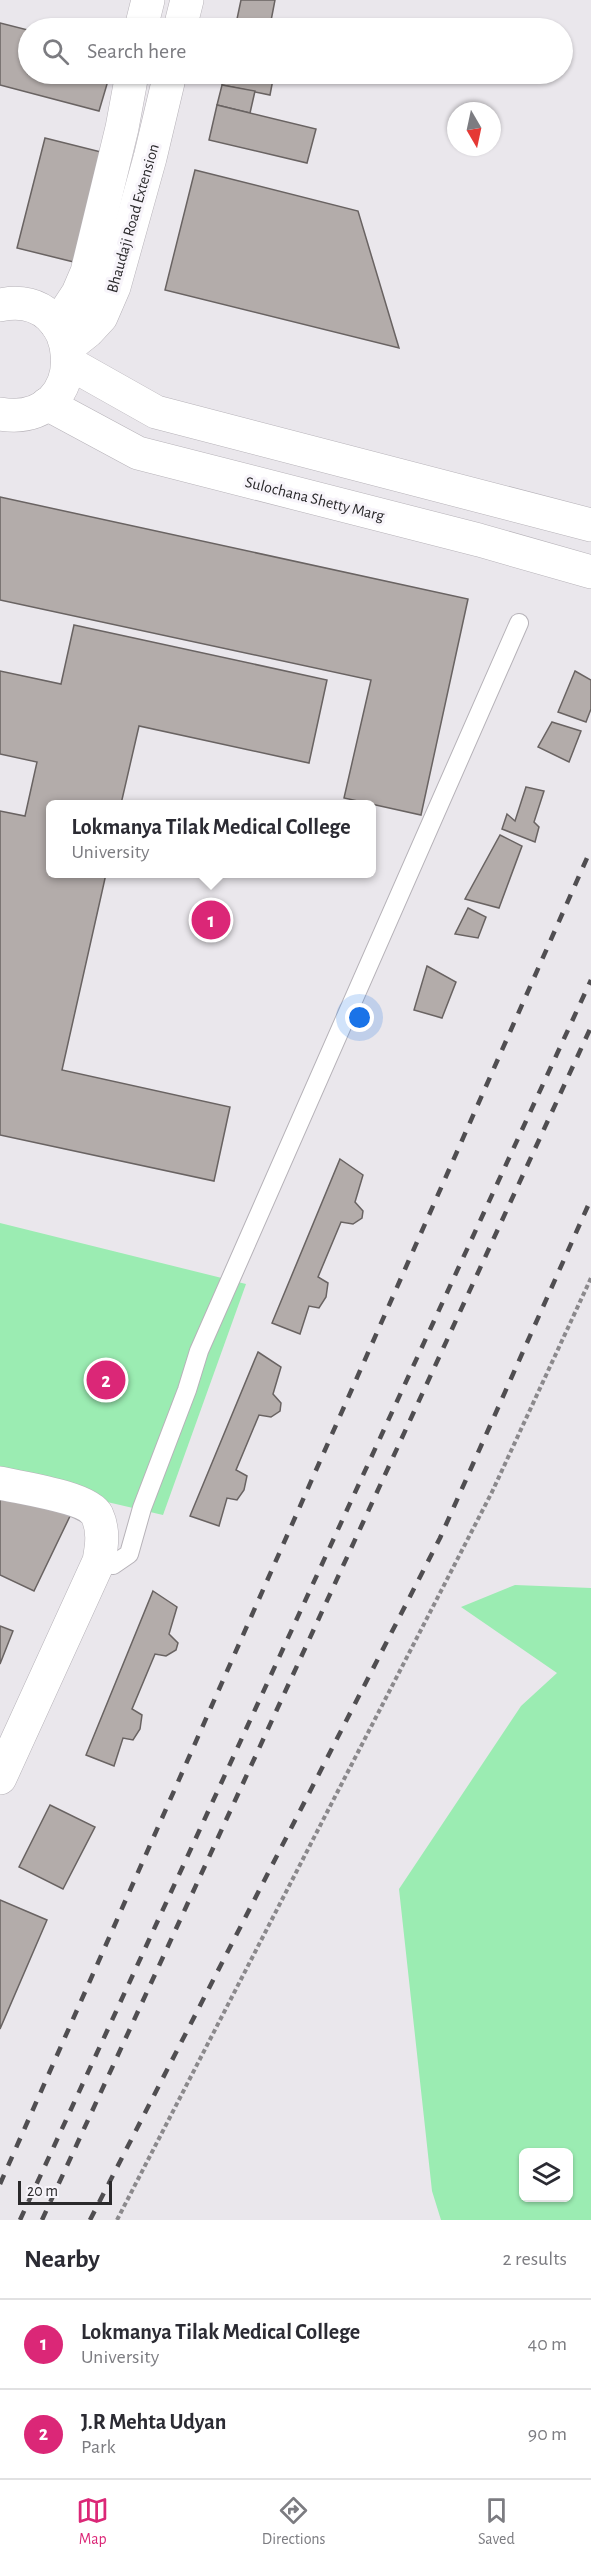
<!DOCTYPE html>
<style>
body{margin:0;font-family:"Alegreya Sans",sans-serif;background:#f7f7f7;color:#2b2b33}
.controls{position:absolute;right:18px;bottom:18px;display:grid;overflow:hidden;border-radius:9px;box-shadow:0 2px 4px #0004}
.controls button{width:54px;height:54px;display:grid;place-items:center;padding:0;border:0;border-bottom:2px solid #e1e1e2;background:#fff;color:#2b2b33;font:30px sans-serif}
.compass{position:absolute;left:447px;top:102px;width:54px;height:54px;border-radius:50%;background:#fff;box-shadow:0 2px 4px #0004;rotate:171deg}
.scale{position:absolute;left:18px;bottom:15px;width:94px;box-sizing:border-box;padding-left:6px;border:3px solid #2a292b;border-top:0;font-size:16px;line-height:21px;white-space:nowrap;color:#2a292b;-webkit-text-stroke:4px #f7f4fa;paint-order:stroke}
.you{position:absolute;left:360px;top:1018px;width:21px;height:21px;margin:-15px;border:4px solid #fff;border-radius:50%;background:#1a73e8;box-shadow:0 0 0 9px #1a73e833}
.badge{display:grid;place-items:center;width:39px;height:39px;border-radius:50%;background:#db2777;color:#fff;font-size:20px;font-weight:700}
.pin{position:absolute;translate:-50% -50%;border:3px solid #fff;box-shadow:0 2px 6px #0006}
.popup{position:absolute;left:46px;top:800px;width:330px;height:78px;box-sizing:border-box;display:grid;place-content:center;border-radius:9px;background:#fff;filter:drop-shadow(0 2px 4px #0005);font-size:20px;white-space:nowrap;color:#7c7c81}
.popup b{font-size:22px;color:#2b2b33}
.popup::after{content:'';position:absolute;left:50%;top:100%;margin-left:-12px;border:12px solid transparent;border-top-color:#fff}
.list{margin:0;padding:0;list-style:none}
h2{display:flex;justify-content:space-between;align-items:center;height:78px;margin:0;padding:0 24px;font-size:26px}
h2 small{font-size:20px;font-weight:400;color:#7c7c81}
.list li{display:grid;grid-template-columns:39px 1fr auto;gap:18px;align-items:center;box-sizing:border-box;height:90px;padding:0 24px;border-top:2px solid #e1e1e2}
.list b{display:block;font-size:22px;white-space:nowrap}
.list p{margin:0;font-size:20px;white-space:nowrap;color:#7c7c81}
.list em{font-size:20px;font-style:normal;color:#7c7c81}
.icon{flex:none;width:33px;height:33px;fill:none;stroke:currentColor;stroke-width:2;stroke-linecap:round;stroke-linejoin:round}
.map{position:relative;flex:none;width:591px;height:2220px;overflow:hidden}
.search{position:absolute;background:#fff;box-shadow:0 2px 4px #0004;left:18px;right:18px;top:18px;height:66px;display:flex;align-items:center;gap:15px;box-sizing:border-box;padding:0 21px;border-radius:33px;color:#7c7c81;font-size:22px}
.sheet{height:258px;background:#fff}
nav{display:flex;justify-content:space-around;align-items:center;box-sizing:border-box;height:84px;border-top:2px solid #e1e1e2;background:#fff;font-size:16px;color:#7c7c81}
nav a{display:grid;justify-items:center;gap:3px}
nav .on{color:#db2777}
.map>svg:first-child{display:block}
.green{fill:#9becb2;fill-rule:evenodd}
.building{fill:#b3acaa;stroke:#696362;stroke-width:1.5}
.lines{fill:none;stroke-linecap:round;stroke-linejoin:round}
.lane-casing{stroke:#b6b2b8;stroke-width:20}
.street-casing{stroke:#b6b2b8;stroke-width:34}
.secondary-casing{stroke:#b6b2b8;stroke-width:34}
.path{stroke:#8b898c;stroke-width:4;stroke-dasharray:4.5 3;stroke-linecap:butt}
.lane{stroke:#fff;stroke-width:18}
.street{stroke:#fff;stroke-width:33}
.secondary{stroke:#fff;stroke-width:33}
.rail{stroke:#504e51;stroke-width:4.5;stroke-dasharray:10 10;stroke-linecap:butt}
.labels{text-anchor:middle;stroke-width:6;stroke-linejoin:round;paint-order:stroke}
.street-label{font-size:16px;fill:#2a292b;stroke:#f7f4fa}
</style>
<div class="map">
<svg width="591" height="2220" viewBox="0 0 591 2220">
<rect width="100%" height="100%" fill="#eae7ec"/>
<g class="green">
<polygon points="0,1223 246,1284 163,1515 0,1477"/>
<path d="M515 1585 591 1588V2220H441L432 2191 399 1889 521 1706 557 1673 461 1607ZM524 2152H568V2198H524Z"/>
</g>
<g class="building">
<polygon points="241,0 275,0 270,26 237,19"/>
<polygon points="237,19 270,26 269,28 235,28"/>
<polygon points="0,23 28,30 28,74 110,74 99,111 0,85"/>
<polygon points="225,74 274,74 270,95 222,85"/>
<polygon points="222,85 255,91 250,113 217,105"/>
<polygon points="217,105 316,129 307,163 209,140"/>
<polygon points="45,138 109,154 82,264 17,248"/>
<polygon points="195,170 358,211 399,348 165,290"/>
<polygon points="0,497 468,599 421,815 344,798 371,680 0,600"/>
<polygon points="74,625 327,680 309,763 139,726 121,804 50,804 50,874 106,874 62,1070 230,1107 214,1181 0,1135 0,811 25,816 37,762 0,754 0,671 61,684"/>
<polygon points="575,671 591,680 591,709 586,722 558,712"/>
<polygon points="552,722 581,731 569,762 538,747"/>
<polygon points="526,787 544,791 534,822 539,827 535,842 502,829 507,814 515,821"/>
<polygon points="500,835 522,846 499,908 465,899"/>
<polygon points="468,908 486,917 478,938 455,934"/>
<polygon points="427,966 456,982 442,1018 414,1010"/>
<polygon points="340,1159 363,1175 355,1202 363,1211 362,1218 353,1224 341,1222 318,1277 328,1283 326,1297 319,1308 309,1306 300,1334 272,1323"/>
<polygon points="258,1352 281,1367 273,1394 281,1403 280,1411 271,1417 259,1415 236,1470 247,1476 244,1490 237,1500 227,1498 219,1526 190,1516"/>
<polygon points="0,1490 72,1512 34,1591 0,1575"/>
<polygon points="153,1591 177,1607 169,1634 178,1643 176,1650 166,1656 155,1654 132,1709 142,1715 140,1729 133,1740 123,1738 114,1766 86,1755"/>
<polygon points="0,1626 13,1631 0,1664"/>
<polygon points="50,1805 95,1827 63,1889 19,1867"/>
<polygon points="0,1900 47,1920 0,2029"/>
</g>
<g class="lines">
<defs>
<polyline id="lane" points="99,1561 113,1565 129,1554 142,1508 187,1390 199,1351 519,623"/>
<g id="street">
<polyline points="141,28 148,0"/>
<polyline points="180,28 187,0"/>
<polyline points="57,325 78,293 87,272 122,128 132,74"/>
<polyline points="68,347 88,331 101,317 114,287 150,158 170,74"/>
<path d="M0 1483C20 1488 88 1497 97 1515 104 1530 102 1545 99 1561L0 1778"/>
</g>
<g id="secondary">
<path d="M0 305C86 286 94 429 0 414"/>
<polyline points="69,363 156,412 591,525"/>
<polyline points="47,404 138,453 479,540 591,572"/>
</g>
</defs>
<use href="#lane" class="lane-casing"/>
<use href="#street" class="street-casing"/>
<use href="#secondary" class="secondary-casing"/>
<polyline class="path" points="117,2220 492,1492 591,1278"/>
<use href="#lane" class="lane"/>
<use href="#street" class="street"/>
<use href="#secondary" class="secondary"/>
<g class="rail">
<polyline points="0,2184 591,849"/>
<polyline points="20,2220 591,980"/>
<polyline points="42,2220 591,1027"/>
<polyline points="90,2220 440,1538 591,1199"/>
</g>
</g>
<g class="labels">
<g class="street-label">
<text transform="translate(132 218) rotate(-74)" y="6">Bhaudaji Road Extension</text>
<text transform="translate(315 498) rotate(14)" y="6">Sulochana Shetty Marg</text>
</g>
</g>
</svg>
<div class="controls">
<button><svg class="icon" aria-label="layers" viewBox="0 0 24 24"><path d="M12 4l9 5-9 5-9-5zM3 14l9 5 9-5"/></svg></button>
</div>
<svg class="compass" viewBox="-18 -18 36 36"><path d="M0-13l5 13h-10z" fill="#e53935"/><path d="M0 13l5-13h-10z" fill="#7c7c81"/></svg>
<div class="scale">20 m</div>
<div class="you"></div>
<div class="pin badge" style="left:211px;top:920px">1</div>
<div class="popup"><b>Lokmanya Tilak Medical College</b>University</div>
<div class="pin badge" style="left:106px;top:1380px">2</div>
<div class="search"><svg class="icon" aria-label="search" viewBox="0 0 24 24"><circle cx="10" cy="10" r="6"/><path d="M15 15l6 6"/></svg>Search here</div>
</div>
<section class="sheet">
<h2>Nearby<small>2 results</small></h2>
<ul class="list">
<li><span class="badge">1</span><div><b>Lokmanya Tilak Medical College</b><p>University</p></div><em>40 m</em></li>
<li><span class="badge">2</span><div><b>J.R Mehta Udyan</b><p>Park</p></div><em>90 m</em></li>
</ul>
</section>
<nav>
<a class="on"><svg class="icon" aria-label="map" viewBox="0 0 24 24"><path d="M3 6l6-2 6 2 6-2v14l-6 2-6-2-6 2zM9 4v14M15 6v14"/></svg>Map</a>
<a><svg class="icon" aria-label="directions" viewBox="0 0 24 24"><path d="M12 3l9 9-9 9-9-9zM9 14v-3h6M13 9l2 2-2 2"/></svg>Directions</a>
<a><svg class="icon" aria-label="saved" viewBox="0 0 24 24"><path d="M7 4h10v16l-5-4-5 4z"/></svg>Saved</a>
</nav>
